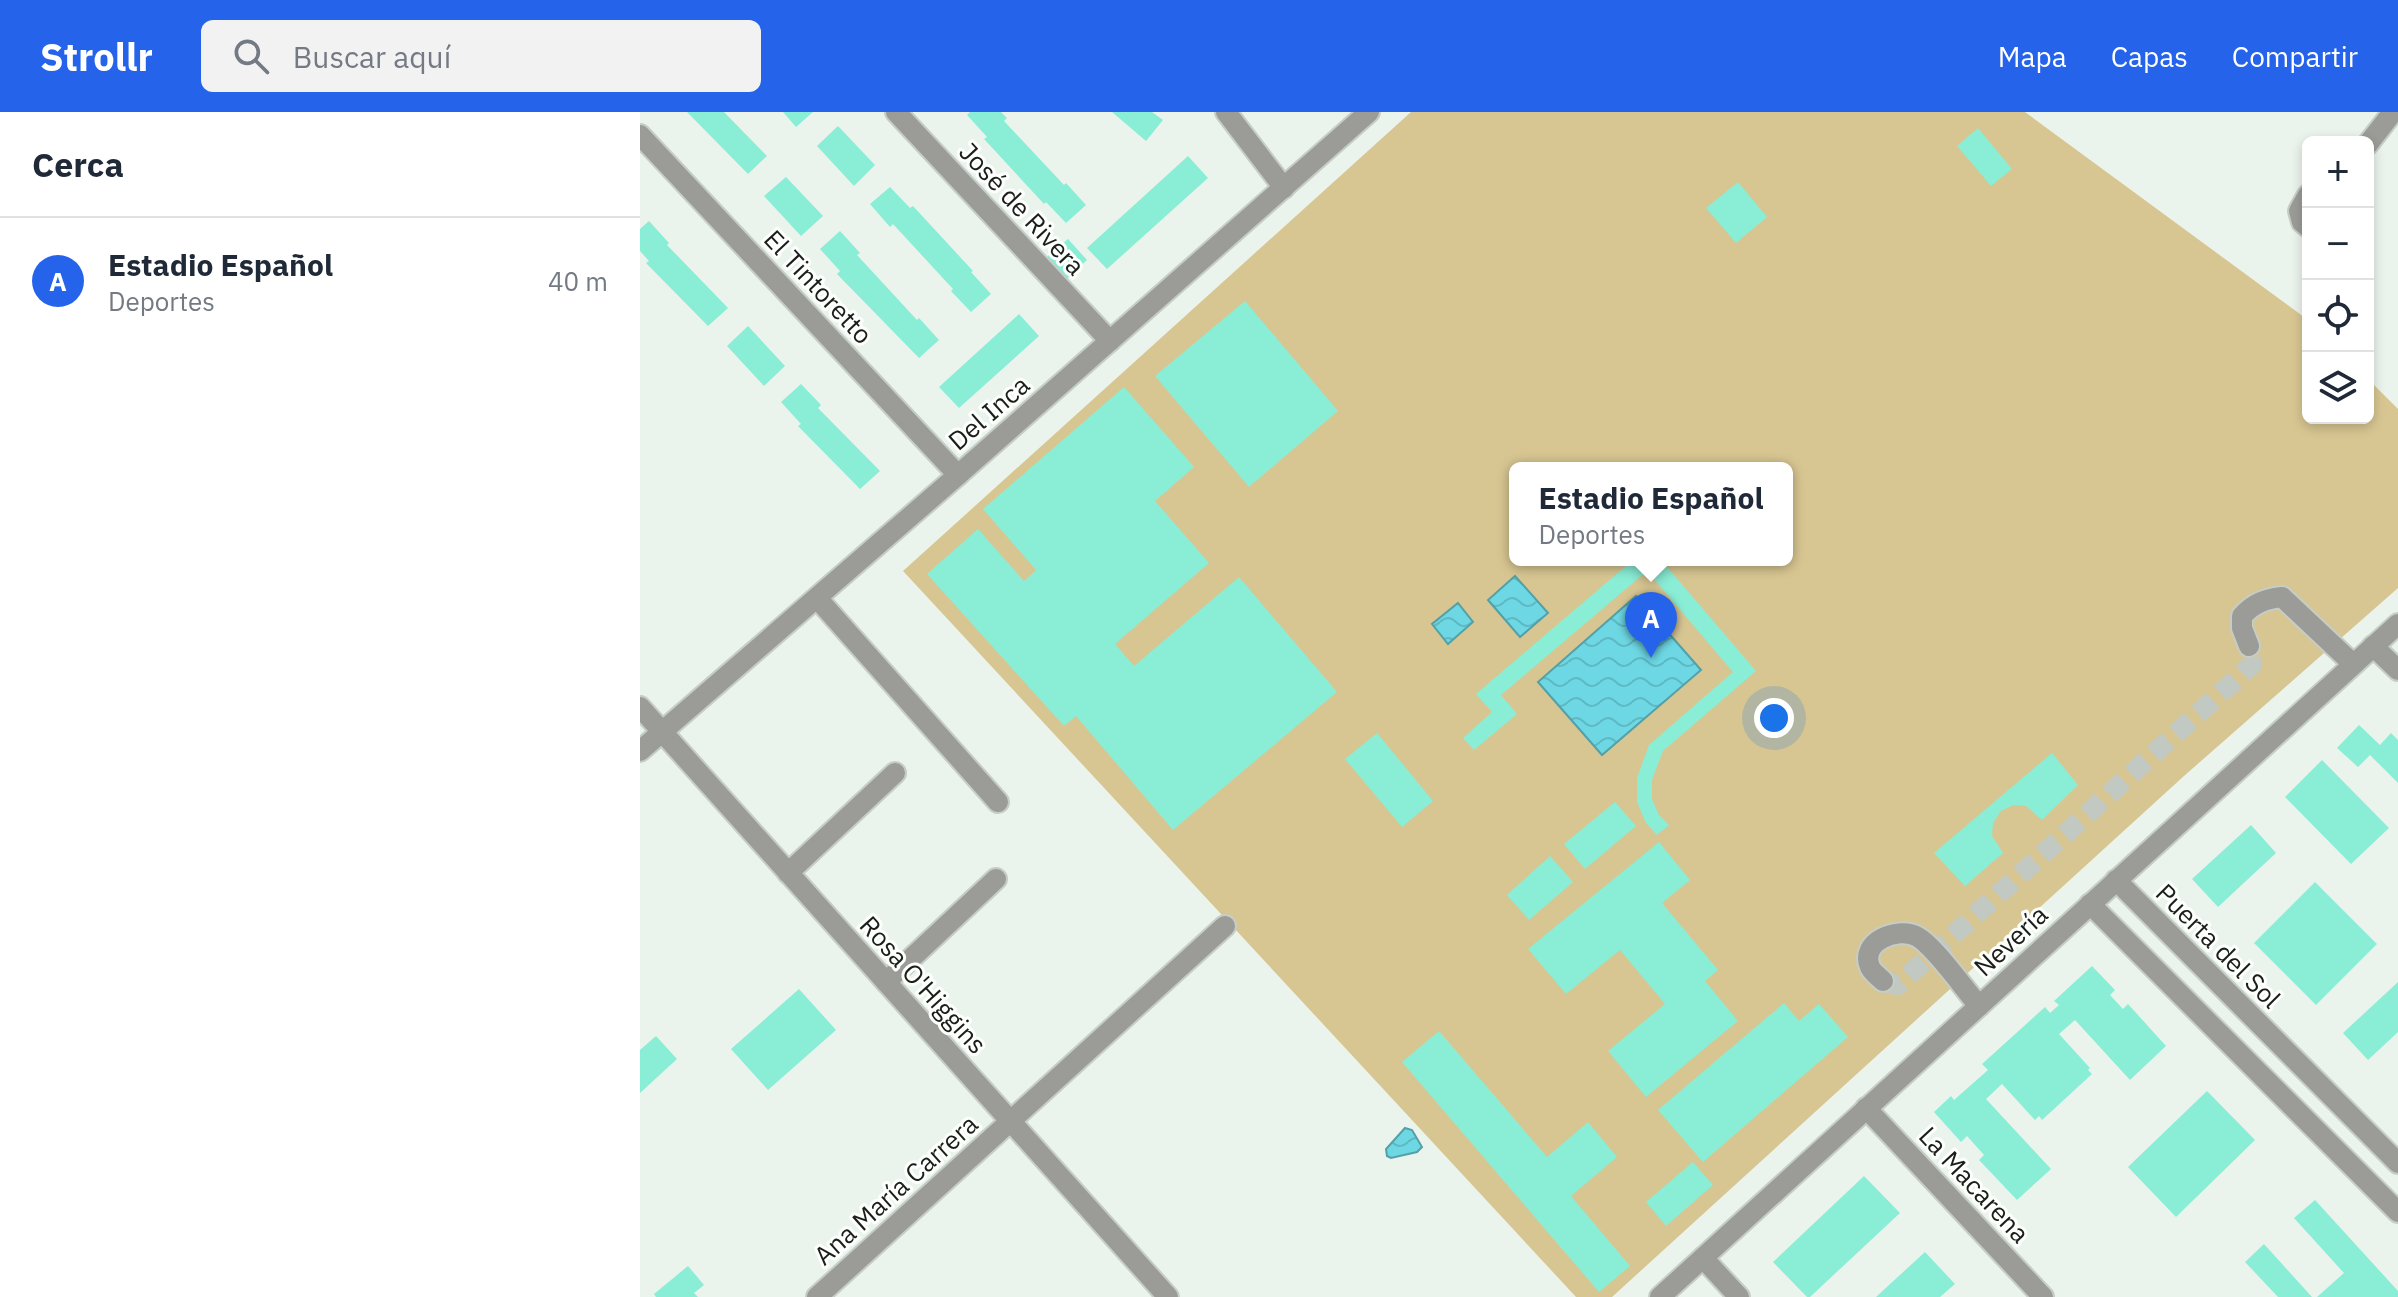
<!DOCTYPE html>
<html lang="es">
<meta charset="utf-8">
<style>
body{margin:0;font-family:"IBM Plex Sans",sans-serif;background:#f2f2f3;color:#1f2937}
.controls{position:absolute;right:24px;top:24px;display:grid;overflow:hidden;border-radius:12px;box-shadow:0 4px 12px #0003}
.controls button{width:72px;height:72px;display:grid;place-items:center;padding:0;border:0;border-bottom:2px solid #e0e1e3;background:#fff;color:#1f2937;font:40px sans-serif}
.you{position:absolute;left:1134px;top:606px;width:28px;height:28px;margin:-20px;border:6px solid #fff;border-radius:50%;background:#1a73e8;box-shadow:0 0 0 12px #1a73e833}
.badge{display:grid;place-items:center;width:52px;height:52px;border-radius:50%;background:#2563eb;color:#fff;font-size:26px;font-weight:700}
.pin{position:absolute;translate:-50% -66px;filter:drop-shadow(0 2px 4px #0008)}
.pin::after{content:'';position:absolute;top:42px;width:28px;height:24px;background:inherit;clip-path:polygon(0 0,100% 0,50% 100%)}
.popup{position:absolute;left:869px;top:350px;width:284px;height:104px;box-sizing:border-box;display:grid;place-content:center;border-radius:12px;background:#fff;filter:drop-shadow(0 2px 6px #0005);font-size:26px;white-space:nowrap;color:#747a83}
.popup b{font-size:30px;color:#1f2937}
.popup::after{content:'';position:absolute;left:50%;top:100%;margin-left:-16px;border:16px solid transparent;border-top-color:#fff}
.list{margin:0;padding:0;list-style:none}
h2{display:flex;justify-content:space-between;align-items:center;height:104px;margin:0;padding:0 32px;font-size:34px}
h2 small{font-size:26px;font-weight:400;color:#747a83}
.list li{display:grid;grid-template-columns:52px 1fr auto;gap:24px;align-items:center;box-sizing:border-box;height:128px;padding:0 32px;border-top:2px solid #e0e1e3}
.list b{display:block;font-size:30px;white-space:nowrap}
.list p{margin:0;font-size:26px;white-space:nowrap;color:#747a83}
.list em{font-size:26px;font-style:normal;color:#747a83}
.icon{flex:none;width:44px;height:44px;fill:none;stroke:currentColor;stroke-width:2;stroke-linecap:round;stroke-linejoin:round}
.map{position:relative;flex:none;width:1758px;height:1185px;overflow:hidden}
header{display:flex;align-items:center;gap:48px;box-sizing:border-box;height:112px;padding:0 40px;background:#2563eb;color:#fff}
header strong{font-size:38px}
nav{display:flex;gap:44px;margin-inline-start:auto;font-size:28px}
.search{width:560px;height:72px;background:#f2f2f3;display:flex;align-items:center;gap:20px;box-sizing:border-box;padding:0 28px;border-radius:12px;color:#747a83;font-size:30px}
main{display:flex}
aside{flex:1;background:#fff}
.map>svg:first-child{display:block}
.pitch{fill:#d8c692;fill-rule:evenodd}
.water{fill:url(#water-waves);stroke:#54a0a7;stroke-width:2}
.building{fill:#8aedd5}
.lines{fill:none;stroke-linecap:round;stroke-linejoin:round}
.minor-tunnel{stroke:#c1c9c2;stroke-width:20;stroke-dasharray:20 10;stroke-linecap:butt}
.minor-casing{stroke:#c5cdc6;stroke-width:24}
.minor{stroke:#9b9c98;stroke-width:20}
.labels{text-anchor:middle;stroke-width:6;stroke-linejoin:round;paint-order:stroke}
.street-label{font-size:26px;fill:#1a1d1a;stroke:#fdfffd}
</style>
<header>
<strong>Strollr</strong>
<div class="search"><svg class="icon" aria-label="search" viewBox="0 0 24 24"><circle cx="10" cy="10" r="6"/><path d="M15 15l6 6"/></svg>Buscar aquí</div>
<nav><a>Mapa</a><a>Capas</a><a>Compartir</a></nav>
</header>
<main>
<aside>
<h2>Cerca<small></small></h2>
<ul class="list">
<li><span class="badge">A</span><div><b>Estadio Español</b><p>Deportes</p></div><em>40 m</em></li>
</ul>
</aside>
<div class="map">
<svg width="1758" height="1185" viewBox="0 0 1758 1185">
<defs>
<pattern id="water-waves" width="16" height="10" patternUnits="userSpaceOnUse" patternTransform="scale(2)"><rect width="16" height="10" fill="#6dd8e4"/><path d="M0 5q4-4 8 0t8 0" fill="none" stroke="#5eb9c3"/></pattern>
</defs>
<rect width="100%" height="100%" fill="#ebf4ec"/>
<path class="pitch" d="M771 0H1385L1668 208V306H1728V267L1758 297V476L1544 664 972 1185H936L263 459ZM875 356H1147V448H875Z"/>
<g class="water">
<polygon points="875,464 908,501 880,525 848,488"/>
<polygon points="996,484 1061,558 962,643 898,570"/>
<polygon points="818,491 833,510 808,532 792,512"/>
<polygon points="765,1016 772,1018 782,1035 777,1040 751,1046 747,1044 746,1037"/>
</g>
<g class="building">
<polygon points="47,0 84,0 127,44 108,62"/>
<polygon points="143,0 173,0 156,15"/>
<polygon points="330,0 361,0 367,6 364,9 424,73 426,71 446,93 426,111 406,90 404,92 344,27 347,25 327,3"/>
<polygon points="472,0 512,0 523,8 506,29"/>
<polygon points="198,14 235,53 214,74 177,34"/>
<polygon points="1338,16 1372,57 1351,74 1317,34"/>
<polygon points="548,44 568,66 467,157 447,136"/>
<polygon points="146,65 183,104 161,124 124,84"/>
<polygon points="1098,70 1127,105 1096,131 1066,96"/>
<polygon points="250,75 270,96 273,94 333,159 331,160 351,182 331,200 311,179 313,177 253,112 250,115 230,92"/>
<polygon points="9,109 29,131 27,133 88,196 68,214 6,151 9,149 0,139 0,117"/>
<polygon points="200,119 220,141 217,143 277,208 279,206 299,228 279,246 197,162 200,159 180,137"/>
<polygon points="428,127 447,148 427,167 407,145"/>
<polygon points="605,189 698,299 609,375 515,264"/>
<polygon points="379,202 399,224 319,296 299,275"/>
<polygon points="108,214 145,254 124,274 87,234"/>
<polygon points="161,272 181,293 178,296 240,359 220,377 158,314 161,312 141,290"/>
<polygon points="484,275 554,355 515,389 569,451 475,532 494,554 599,465 697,580 533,718 436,604 424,614 287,462 338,417 384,469 396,458 343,397"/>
<polygon points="993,448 1021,448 1116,559 1023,639 1012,668 1012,687 1019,703 1029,713 1017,723 1006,711 997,690 997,666 1009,633 1093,560 1007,459 861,583 877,602 834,638 823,626 852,600 836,582"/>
<polygon points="1719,613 1740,633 1751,621 1758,628 1758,671 1730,643 1718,655 1697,636"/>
<polygon points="737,621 793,689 762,715 705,647"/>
<polygon points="1412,641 1438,673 1402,708 1386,694 1373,693 1361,699 1353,711 1352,724 1363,741 1325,774 1294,741"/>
<polygon points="1682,648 1749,716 1711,752 1645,685"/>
<polygon points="975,690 996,714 945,757 924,732"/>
<polygon points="1611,713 1636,741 1578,795 1552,767"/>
<polygon points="1019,730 1050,768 1022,791 1078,858 1065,869 1098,909 1006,985 968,939 1025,892 980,838 926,882 888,837"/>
<polygon points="910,744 933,770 889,808 867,783"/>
<polygon points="1675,770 1737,832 1676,893 1614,831"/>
<polygon points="1452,854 1475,878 1470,883 1483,897 1488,892 1526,934 1490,968 1435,908 1419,922 1450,956 1448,958 1452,962 1402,1008 1399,1004 1395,1008 1362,972 1346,987 1411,1057 1377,1088 1339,1048 1344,1043 1327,1024 1321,1030 1294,1000 1311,984 1314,988 1348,958 1342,952 1405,895 1410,901 1419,893 1414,889"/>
<polygon points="1758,870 1758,920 1728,948 1703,921"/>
<polygon points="159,877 196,918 128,978 91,937"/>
<polygon points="1144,891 1159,909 1179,892 1208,925 1063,1050 1018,998"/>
<polygon points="799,919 907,1045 948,1010 977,1045 931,1084 990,1154 959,1180 762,950"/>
<polygon points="16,924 37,947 0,981 0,938"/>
<polygon points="1567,979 1615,1028 1536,1105 1488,1055"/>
<polygon points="1053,1050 1073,1073 1026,1114 1006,1090"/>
<polygon points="1224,1064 1260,1101 1170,1185 1167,1185 1133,1150"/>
<polygon points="1675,1088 1758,1179 1758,1185 1677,1185 1704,1161 1654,1106"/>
<polygon points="1624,1132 1672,1185 1638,1185 1605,1150"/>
<polygon points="1285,1140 1315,1172 1300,1185 1236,1185"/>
<polygon points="48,1154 64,1173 54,1181 58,1185 16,1185 14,1182"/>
</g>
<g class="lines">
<polyline class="minor-tunnel" points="1243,869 1258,873 1612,553 1609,534"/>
<defs>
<g id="minor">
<polyline points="256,0 470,229"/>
<polyline points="586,0 644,76"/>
<polyline points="0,23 318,363"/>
<polyline points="1728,32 1753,0"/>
<polyline points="1668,83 1659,99 1662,110 1668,115"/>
<polyline points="177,486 358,690"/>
<path d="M1609 534 1602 516V504C1614 491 1625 487 1642 485L1712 551"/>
<polyline points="1733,534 1758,558"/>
<polyline points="0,595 528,1185"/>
<polyline points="0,639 318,363 729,0"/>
<polyline points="148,761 255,661"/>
<polyline points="1476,768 1758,1051"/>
<polyline points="1450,792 1758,1100"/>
<path d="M1243 869C1239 865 1232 860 1230 855 1219 829 1258 815 1276 824 1293 832 1325 878 1339 894"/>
<polyline points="246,870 356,767"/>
<polyline points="1226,996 1403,1185"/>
<polyline points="1063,1146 1099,1185"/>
<polyline points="177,1185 585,814"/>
<polyline points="1020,1185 1758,512"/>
</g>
</defs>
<use href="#minor" class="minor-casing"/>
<use href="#minor" class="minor"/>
</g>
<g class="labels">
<g class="street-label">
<text transform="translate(382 97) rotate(47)" y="9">José de Rivera</text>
<text transform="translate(178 175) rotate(47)" y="9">El Tintoretto</text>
<text transform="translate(349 301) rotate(-41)" y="9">Del Inca</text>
<text transform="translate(1371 829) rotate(-43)" y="9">Nevería</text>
<text transform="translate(1578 834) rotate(45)" y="9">Puerta del Sol</text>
<text transform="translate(283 873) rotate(48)" y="9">Rosa O'Higgins</text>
<text transform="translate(1334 1073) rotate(47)" y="9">La Macarena</text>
<text transform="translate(256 1078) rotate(-42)" y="9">Ana María Carrera</text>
</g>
</g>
</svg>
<div class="controls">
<button>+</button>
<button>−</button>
<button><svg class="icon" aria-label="locate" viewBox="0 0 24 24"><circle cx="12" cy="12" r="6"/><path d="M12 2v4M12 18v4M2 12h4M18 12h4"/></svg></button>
<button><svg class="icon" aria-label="layers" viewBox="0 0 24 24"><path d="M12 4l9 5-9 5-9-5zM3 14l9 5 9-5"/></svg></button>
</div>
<div class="you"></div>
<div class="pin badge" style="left:1011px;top:546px">A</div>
<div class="popup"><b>Estadio Español</b>Deportes</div>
</div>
</main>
